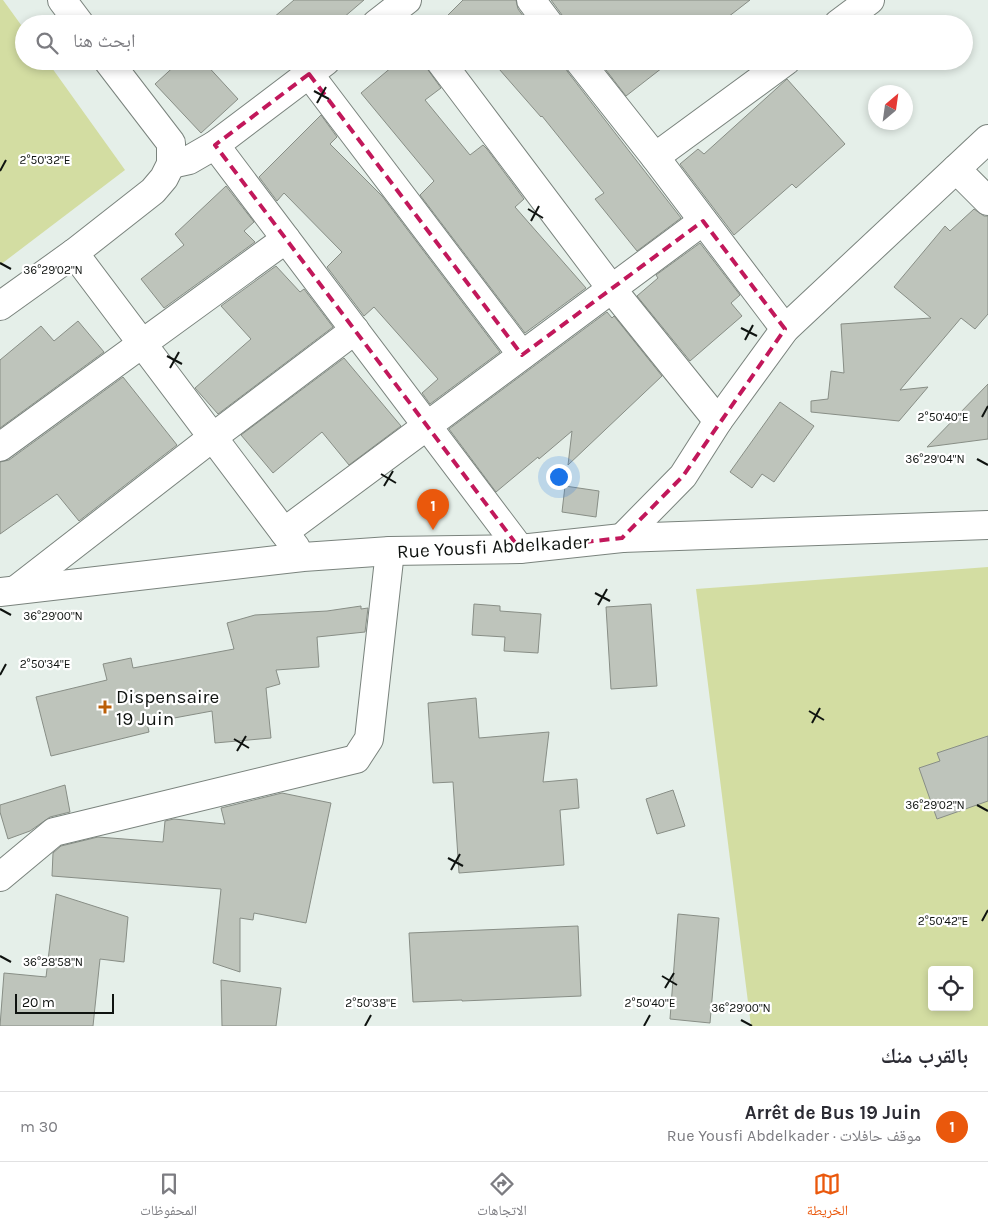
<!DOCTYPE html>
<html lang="ar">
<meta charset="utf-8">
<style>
body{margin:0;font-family:Karla,"Noto Naskh Arabic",sans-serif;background:#f7f7f7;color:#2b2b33;direction:rtl}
.controls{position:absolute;right:15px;bottom:15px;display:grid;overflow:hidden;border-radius:5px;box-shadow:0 2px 8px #0003}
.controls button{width:45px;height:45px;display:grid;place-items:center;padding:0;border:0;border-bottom:1px solid #e1e1e2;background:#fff;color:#2b2b33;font:25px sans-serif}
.compass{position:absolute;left:868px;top:85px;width:45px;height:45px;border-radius:50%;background:#fff;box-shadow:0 2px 8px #0003;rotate:29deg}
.scale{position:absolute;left:15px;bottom:12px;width:99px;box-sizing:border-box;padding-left:5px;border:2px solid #0f1310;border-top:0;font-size:14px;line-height:18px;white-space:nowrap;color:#0f1310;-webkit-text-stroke:4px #fff;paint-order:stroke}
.you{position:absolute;left:558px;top:476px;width:18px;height:18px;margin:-12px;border:4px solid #fff;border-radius:50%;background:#1a73e8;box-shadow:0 0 0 8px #1a73e833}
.badge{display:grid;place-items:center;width:32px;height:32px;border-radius:50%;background:#ea580c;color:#fff;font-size:16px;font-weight:700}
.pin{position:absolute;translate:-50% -41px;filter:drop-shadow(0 1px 2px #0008)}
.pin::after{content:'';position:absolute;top:26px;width:18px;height:15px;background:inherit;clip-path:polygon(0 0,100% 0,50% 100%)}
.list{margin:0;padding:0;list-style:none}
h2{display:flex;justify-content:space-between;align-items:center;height:65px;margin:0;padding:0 20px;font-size:21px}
h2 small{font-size:16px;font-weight:400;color:#7c7c81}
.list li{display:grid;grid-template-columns:32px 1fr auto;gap:15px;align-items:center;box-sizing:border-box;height:70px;padding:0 20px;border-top:1px solid #e1e1e2}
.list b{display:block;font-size:19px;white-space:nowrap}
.list p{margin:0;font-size:16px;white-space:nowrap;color:#7c7c81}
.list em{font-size:16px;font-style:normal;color:#7c7c81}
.icon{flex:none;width:28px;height:28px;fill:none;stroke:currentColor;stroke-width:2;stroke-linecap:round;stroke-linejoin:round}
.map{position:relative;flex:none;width:988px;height:1026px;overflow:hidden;direction:ltr}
.search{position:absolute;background:#fff;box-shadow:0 2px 8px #0003;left:15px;right:15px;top:15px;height:55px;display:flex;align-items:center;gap:12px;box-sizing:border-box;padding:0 18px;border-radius:28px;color:#7c7c81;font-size:19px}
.sheet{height:135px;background:#fff}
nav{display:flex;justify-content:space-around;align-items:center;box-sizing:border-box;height:70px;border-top:1px solid #e1e1e2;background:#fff;font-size:14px;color:#7c7c81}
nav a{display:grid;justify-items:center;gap:2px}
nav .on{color:#ea580c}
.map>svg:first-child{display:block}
.green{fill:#d3dda2;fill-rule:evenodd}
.building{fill:#bec4bb;stroke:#888e86}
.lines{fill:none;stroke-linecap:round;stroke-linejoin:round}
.minor-casing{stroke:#7a837d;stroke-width:30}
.major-casing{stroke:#7a837d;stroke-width:30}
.minor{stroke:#fff;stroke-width:28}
.major{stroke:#fff;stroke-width:28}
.marked{fill:none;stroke:#c2185b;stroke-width:4;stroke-dasharray:10 6;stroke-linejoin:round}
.ticks{fill:none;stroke:#0f1310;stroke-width:2}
.poi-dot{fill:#bb5f07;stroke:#fff;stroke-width:2}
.labels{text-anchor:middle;stroke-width:4.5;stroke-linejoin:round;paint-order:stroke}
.street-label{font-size:19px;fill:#0f1310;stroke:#fff}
.poi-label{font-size:19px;fill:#0f1310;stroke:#fff;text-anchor:start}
.ticks-label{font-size:12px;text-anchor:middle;fill:#0f1310;stroke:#fff;stroke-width:4.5;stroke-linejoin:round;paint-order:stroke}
</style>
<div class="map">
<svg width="988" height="1026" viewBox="0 0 988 1026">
<rect width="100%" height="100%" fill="#e5efe9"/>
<g class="green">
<polygon points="0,0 3,0 24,29 24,61 47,61 125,170 0,265"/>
<path d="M988 567V1026H751L696 589ZM932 970H969V1007H932Z"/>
</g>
<g class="building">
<polygon points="294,0 364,0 336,24 266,24"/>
<polygon points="463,0 516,0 518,9 529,24 443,24 441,22"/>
<polygon points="551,0 750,0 719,24 564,24 562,15"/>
<polygon points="180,61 203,61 238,99 201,133 155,84"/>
<polygon points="399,61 425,61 428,70 441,88 425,100 470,155 483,145 487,149 524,199 515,207 586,288 525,333 420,195 434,181 361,93"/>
<polygon points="492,61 564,61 567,71 681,218 637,251 595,199 604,193 542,116 541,117"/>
<polygon points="599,61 671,61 626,96"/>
<polygon points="787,79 845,144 796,188 792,184 734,235 680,164 698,149 704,154"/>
<polygon points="321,115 337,137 330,144 382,196 500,352 430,404 422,393 438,379 374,307 364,316 327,267 342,252 284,193 277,201 259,177"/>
<polygon points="226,186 254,222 244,231 255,242 164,308 141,279 184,245 175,234"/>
<polygon points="974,209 984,216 988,216 988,314 975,329 961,318 900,390 928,387 899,421 811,412 811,401 828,399 831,371 844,373 841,324 931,318 894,287 945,226 950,231"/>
<polygon points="700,243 740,295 731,303 742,316 690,361 637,296 658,278 656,275"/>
<polygon points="276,266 300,292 304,289 333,327 218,414 195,388 251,339 221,306"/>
<polygon points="607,312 612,318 614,316 662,376 568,465 572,431 539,459 538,457 496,492 449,429"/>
<polygon points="78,321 104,352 0,428 0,360 41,326 54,341"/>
<polygon points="344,358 401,426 349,465 322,432 273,473 241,435"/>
<polygon points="123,377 177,445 79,521 57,494 0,534 0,462 9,460"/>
<polygon points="988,384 988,439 927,447"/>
<polygon points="780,402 814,426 774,482 762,474 752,488 730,472"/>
<polygon points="565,486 599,491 596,517 562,512"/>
<polygon points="474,604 500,606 500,611 541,614 538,653 504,651 505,637 472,635"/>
<polygon points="651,604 657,686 611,689 606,607"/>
<polygon points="361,606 361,609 368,608 365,632 317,637 319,667 276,670 280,684 266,688 271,738 215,743 212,711 147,723 149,732 51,756 36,697 107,680 103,664 131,658 133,668 234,649 227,623 255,615 327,611"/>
<polygon points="476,698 479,738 549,732 543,782 577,779 579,808 560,810 564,865 459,873 453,782 433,783 428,703"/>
<polygon points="988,736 988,801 937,819 919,768 940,761 937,753"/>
<polygon points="65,785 70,812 50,817 30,831 8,839 0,812 0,805"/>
<polygon points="673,790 685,826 657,834 646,799"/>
<polygon points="282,793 331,803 306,923 254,913 253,920 240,918 240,972 213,963 221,889 52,876 53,853 61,846 98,837 163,842 165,821 174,819 225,824 221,808"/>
<polygon points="56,894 128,917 124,962 100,959 93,1026 0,1026 4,973 46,977"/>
<polygon points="678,914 719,918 710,1023 670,1019"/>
<polygon points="578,926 581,996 462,1001 462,1000 413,1002 409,933"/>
<polygon points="221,980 281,988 276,1026 222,1026"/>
</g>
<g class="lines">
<defs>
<g id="minor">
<polyline points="62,0 80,24"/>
<polyline points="531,0 549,24"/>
<polyline points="376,24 407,0"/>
<polyline points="838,24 870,0"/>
<polyline points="440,61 611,288 718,421"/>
<polyline points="579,61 655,157 785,329"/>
<polyline points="309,74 522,355"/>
<polyline points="215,145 520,549"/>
<polyline points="655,157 786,61"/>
<polyline points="171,164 189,160 215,145 326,61"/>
<polyline points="956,169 988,201"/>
<polyline points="74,253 296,548"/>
<polyline points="0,306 74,253 153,191 164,178 171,164 171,143 108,61"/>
<polyline points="0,447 286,239"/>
<polyline points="284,532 703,221"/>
<polyline points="622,538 683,476 718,421 785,329 988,139"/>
<polyline points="17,589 213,437 355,330"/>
<polyline points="0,877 54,832 356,759 369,739 390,551"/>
</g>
<polyline id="major" points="0,592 303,557 390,551 520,549 622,538 988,525"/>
</defs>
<use href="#minor" class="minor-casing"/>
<use href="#major" class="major-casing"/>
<use href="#minor" class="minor"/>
<use href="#major" class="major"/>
</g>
<path class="marked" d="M309 74 522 355 703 221 785 329 683 476 622 538 520 549 215 145Z"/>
<path class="ticks" d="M314 91 329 99M317 103 326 87M0 171 6 160M528 209 543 218M531 221 539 206M0 263 11 269M741 328 757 336M745 340 753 325M167 356 182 364M170 368 179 352M982 417 988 406M977 459 988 465M381 474 396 483M384 486 393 471M595 593 610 601M598 605 607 589M0 609 11 615M0 675 6 664M809 711 824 720M812 723 820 708M234 739 249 748M237 751 246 736M977 805 988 811M448 858 463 866M451 870 460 854M982 921 988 910M0 956 11 962M662 976 677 985M665 988 674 973M741 1020 752 1026M365 1026 371 1015M644 1026 650 1015"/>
<path class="poi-dot" d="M102.5 699.5h5v5h5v5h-5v5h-5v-5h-5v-5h5z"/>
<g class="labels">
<g class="street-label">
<text transform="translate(493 546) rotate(-3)" y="7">Rue Yousfi Abdelkader</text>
</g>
<g class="poi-label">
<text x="116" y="703">Dispensaire<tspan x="116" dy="22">19 Juin</tspan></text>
</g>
</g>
<g class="ticks-label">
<text x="45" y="164">2°50'32"E</text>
<text x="53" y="274">36°29'02"N</text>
<text x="943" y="421">2°50'40"E</text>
<text x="935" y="463">36°29'04"N</text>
<text x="53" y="620">36°29'00"N</text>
<text x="45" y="668">2°50'34"E</text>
<text x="935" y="809">36°29'02"N</text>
<text x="943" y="925">2°50'42"E</text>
<text x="53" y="966">36°28'58"N</text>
<text x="371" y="1007">2°50'38"E</text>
<text x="650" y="1007">2°50'40"E</text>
<text x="741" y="1012">36°29'00"N</text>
</g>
</svg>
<div class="controls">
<button><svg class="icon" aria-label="locate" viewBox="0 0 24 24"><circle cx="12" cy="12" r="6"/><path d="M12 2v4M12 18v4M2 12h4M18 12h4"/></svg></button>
</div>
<svg class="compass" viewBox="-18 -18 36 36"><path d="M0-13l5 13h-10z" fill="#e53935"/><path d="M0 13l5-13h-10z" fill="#7c7c81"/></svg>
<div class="scale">20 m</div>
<div class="you"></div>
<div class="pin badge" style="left:433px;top:530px">1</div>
<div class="search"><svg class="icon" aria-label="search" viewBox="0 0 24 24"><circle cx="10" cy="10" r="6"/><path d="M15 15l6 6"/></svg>ابحث هنا</div>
</div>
<section class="sheet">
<h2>بالقرب منك<small></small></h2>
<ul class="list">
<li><span class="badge">1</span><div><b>Arrêt de Bus 19 Juin</b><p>موقف حافلات · Rue Yousfi Abdelkader</p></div><em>30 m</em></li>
</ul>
</section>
<nav>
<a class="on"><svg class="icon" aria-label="map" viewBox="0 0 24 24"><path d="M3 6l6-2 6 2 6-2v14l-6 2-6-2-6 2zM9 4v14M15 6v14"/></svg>الخريطة</a>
<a><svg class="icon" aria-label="directions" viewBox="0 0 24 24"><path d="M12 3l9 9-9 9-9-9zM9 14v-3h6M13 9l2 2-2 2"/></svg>الاتجاهات</a>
<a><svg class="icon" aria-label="saved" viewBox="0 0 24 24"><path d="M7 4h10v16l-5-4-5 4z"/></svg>المحفوظات</a>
</nav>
